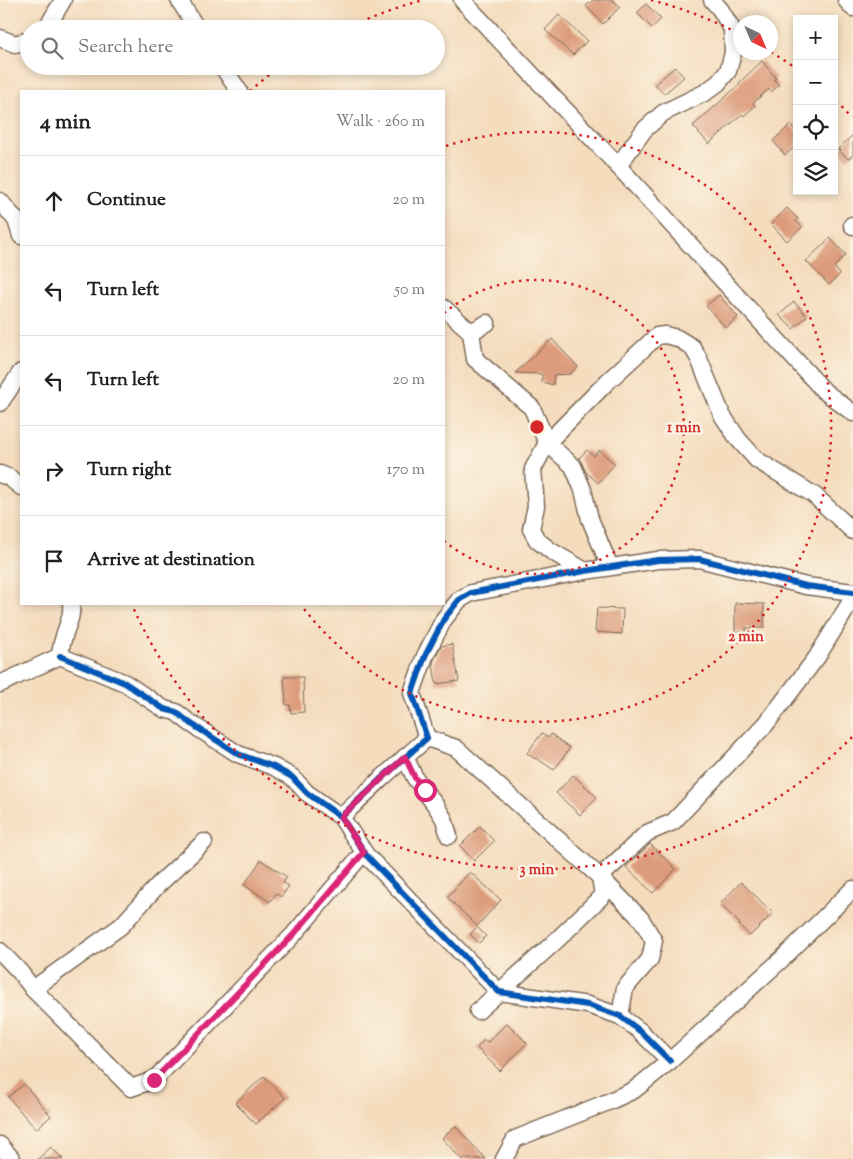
<!DOCTYPE html>
<meta charset="utf-8">
<style>
body{margin:0;font-family:"Sorts Mill Goudy",serif;background:#f6f6f6;color:#202124}
.controls{position:absolute;right:15px;top:15px;display:grid;overflow:hidden;border-radius:0px;box-shadow:0 2px 8px #0003}
.controls button{width:45px;height:45px;display:grid;place-items:center;padding:0;border:0;border-bottom:1px solid #e0e0e0;background:#fff;color:#202124;font:25px sans-serif}
.compass{position:absolute;left:733px;top:15px;width:45px;height:45px;border-radius:50%;background:#fff;box-shadow:0 2px 8px #0003;rotate:136deg}
.stop{position:absolute;width:15px;height:15px;margin:-11px;border:4px solid #db2777;border-radius:50%;background:#fff}
.stop.end{background:#db2777;border-color:#fff;box-shadow:0 1px 5px #0008}
.list{margin:0;padding:0;list-style:none}
h2{display:flex;justify-content:space-between;align-items:center;height:65px;margin:0;padding:0 20px;font-size:21px}
h2 small{font-size:16px;font-weight:400;color:#757577}
.list li{display:grid;grid-template-columns:32px 1fr auto;gap:15px;align-items:center;box-sizing:border-box;height:90px;padding:0 20px;border-top:1px solid #e0e0e0}
.list b{display:block;font-size:19px;white-space:nowrap}
.list em{font-size:16px;font-style:normal;color:#757577}
.icon{flex:none;width:28px;height:28px;fill:none;stroke:currentColor;stroke-width:2;stroke-linecap:round;stroke-linejoin:round}
.map{position:relative;flex:none;width:853px;height:1159px;overflow:hidden}
.search{position:absolute;background:#fff;box-shadow:0 2px 8px #0003;left:20px;top:20px;width:425px;height:55px;display:flex;align-items:center;gap:12px;box-sizing:border-box;padding:0 18px;border-radius:28px;color:#757577;font-size:19px}
.panel{position:absolute;background:#fff;box-shadow:0 2px 8px #0003;left:20px;top:90px;width:425px;height:515px;border-radius:0px}
.map>svg:first-child{display:block}
.building{fill:#dc9b7b}
.lines{fill:none;stroke-linecap:round;stroke-linejoin:round}
.minor-casing{stroke:#7c6856;stroke-width:19}
.minor{stroke:#fff;stroke-width:16}
.cycleway-casing{stroke:#fcf5e5;stroke-width:9}
.cycleway{stroke:#0057b8;stroke-width:6}
.route{stroke:#db2777;stroke-width:6}
.ring{fill:none;stroke:#d62828;stroke-width:2.5;stroke-dasharray:2.5 5}
.centre{fill:#d62828;stroke:#fcf5e5;stroke-width:2.5}
.ring-label{font-size:15px;text-anchor:middle;font-weight:bold;fill:#d62828;stroke:#fcf5e5;stroke-width:5;stroke-linejoin:round;paint-order:stroke}
</style>
<div class="map">
<svg width="853" height="1159" viewBox="0 0 853 1159">
<rect width="100%" height="100%" fill="#fcf5e5"/>
<filter id="ink" filterUnits="userSpaceOnUse"><feTurbulence type="fractalNoise" baseFrequency=".02" numOctaves="2"/><feDisplacementMap in="SourceGraphic" scale="10" xChannelSelector="R" yChannelSelector="G"/><feConvolveMatrix kernelMatrix="1 2 1 2 8 2 1 2 1" color-interpolation-filters="sRGB"/></filter>
<filter id="wash" filterUnits="userSpaceOnUse"><feTurbulence type="fractalNoise" baseFrequency=".0096" numOctaves="4" result="noise"/><feDisplacementMap in="SourceGraphic" scale="20" xChannelSelector="R" yChannelSelector="G"/><feGaussianBlur stdDeviation="1.12" result="paint"/><feColorMatrix in="noise" values="0 0 0 0 0 0 0 0 0 0 0 0 0 0 0 0 0 1.4 0 .05"/><feComposite in="paint" operator="in"/></filter>
<g filter="url(#wash)">
<rect width="100%" height="100%" fill="#f4dcbd"/>
<g id="blocks">
<g class="building">
<polygon points="593,0 613,0 620,7 603,24 586,6"/>
<polygon points="646,4 661,19 652,28 637,13"/>
<polygon points="559,15 587,41 573,55 545,30"/>
<polygon points="762,61 776,78 774,80 779,85 771,92 769,89 753,103 755,106 744,116 742,114 709,144 693,126 740,84 739,83"/>
<polygon points="675,67 684,77 664,94 655,84"/>
<polygon points="790,125 797,132 797,145 785,155 773,141"/>
<polygon points="853,135 853,155 848,159 838,149"/>
<polygon points="787,208 798,219 796,221 802,227 787,241 771,224"/>
<polygon points="830,238 846,255 834,267 840,274 829,285 806,261"/>
<polygon points="719,295 738,317 726,328 706,306"/>
<polygon points="794,302 807,316 793,329 779,315"/>
<polygon points="552,339 578,367 570,374 554,375 553,385 542,382 542,374 515,373"/>
<polygon points="587,450 594,456 599,450 615,464 598,483 586,472 579,458"/>
<polygon points="735,603 764,604 764,628 746,628 746,632 735,632"/>
<polygon points="597,608 623,609 622,634 595,632"/>
<polygon points="452,644 459,681 436,684 433,663 434,660 441,646"/>
<polygon points="284,677 303,677 304,712 291,713 290,705 286,705"/>
<polygon points="542,733 549,738 551,734 570,748 554,770 536,758 535,759 527,753"/>
<polygon points="573,775 597,797 580,815 556,793"/>
<polygon points="480,826 494,841 474,861 460,846"/>
<polygon points="650,844 676,869 653,893 626,867"/>
<polygon points="261,860 287,877 283,883 289,886 281,897 276,893 270,902 244,885"/>
<polygon points="470,872 501,900 477,926 447,897"/>
<polygon points="741,882 773,913 750,936 739,925 740,924 720,904"/>
<polygon points="477,927 486,936 479,943 470,934"/>
<polygon points="507,1023 527,1043 500,1071 477,1048 484,1040 488,1042"/>
<polygon points="264,1076 285,1098 256,1124 235,1103"/>
<polygon points="24,1084 51,1116 36,1129 8,1097"/>
<polygon points="455,1126 486,1159 461,1159 442,1138"/>
<polygon points="51,1147 63,1159 38,1159"/>
</g>
</g>
</g>
<g filter="url(#ink)">
<use href="#blocks" fill-opacity="0" stroke="#7c6856" stroke-width="1"/>
<g class="lines">
<defs>
<g id="minor">
<polyline points="179,0 197,29"/>
<polyline points="462,0 618,166 824,391 853,413"/>
<polyline points="846,0 853,8"/>
<polyline points="46,29 63,0"/>
<polyline points="0,38 15,44 29,40"/>
<polyline points="222,66 239,91"/>
<polyline points="618,166 644,130 663,113 706,92 718,83 728,71 733,53 732,29 720,9 712,0"/>
<polyline points="0,201 16,220 21,236"/>
<polyline points="852,225 853,226"/>
<polyline points="444,308 471,332 475,359 532,408 547,443 573,466 583,490 590,519 610,567"/>
<polyline points="471,332 487,323"/>
<polyline points="0,403 21,372"/>
<polyline points="0,474 10,478 21,487"/>
<polyline points="585,571 551,551 537,540 531,529 536,506 533,469 547,443 607,382 657,336 665,335 677,338 692,347 699,359 722,415 738,439 757,460 814,495 853,531"/>
<polyline points="60,656 125,683 164,709 176,712 190,723 238,754 274,767 292,777 307,793 341,817 366,855 499,992 588,1005 620,1016 640,1031 670,1061"/>
<path d="M0 684 60 656C61 651 61 645 63 640 66 626 73 618 71 604"/>
<polyline points="427,738 456,748 600,877 641,919 654,941 650,959 625,988 620,1016"/>
<polyline points="405,757 415,778 436,806 444,819 449,836"/>
<polyline points="341,817 382,778 427,738 412,693 425,656 444,619 459,600 471,593 585,571 658,560 699,559 806,586 853,592"/>
<polyline points="0,951 20,972 33,989 131,1088 154,1080 294,934 364,852"/>
<polyline points="33,989 121,926 158,885 204,842"/>
<polyline points="478,1011 558,939 603,895 600,877 647,833 673,822 766,724 817,657 853,598"/>
<polyline points="0,1145 12,1159"/>
<polyline points="504,1159 515,1139 608,1102 634,1090 670,1061 782,959 853,889"/>
</g>
</defs>
<use href="#minor" class="minor-casing"/>
<use href="#minor" class="minor"/>
<defs>
<g id="cycleway">
<polyline points="60,656 125,683 164,709 176,712 190,723 238,754 274,767 292,777 307,793 341,817 366,855 499,992 588,1005 620,1016 640,1031 670,1061"/>
<polyline points="341,817 382,778 427,738 412,693 425,656 444,619 459,600 471,593 585,571 658,560 699,559 806,586 853,592"/>
</g>
</defs>
<use href="#cycleway" class="cycleway-casing"/>
<use href="#cycleway" class="cycleway"/>
</g>
</g>
<g class="lines" filter="url(#ink)">
<polyline class="route" points="154,1080 294,934 364,852 341,817 405,757 415,778 425,790"/>
</g>
<g class="ring">
<path d="M444 313A147 147 0 1 1 444 541"/>
<path d="M446 146A295 295 0 1 1 301 605"/>
<path d="M852 737A442 442 0 0 1 133 607M250 91A442 442 0 0 1 280 67M347 28A442 442 0 0 1 423 0M651 0A442 442 0 0 1 738 33M771 52A442 442 0 0 1 794 67M836 101A442 442 0 0 1 852 117"/>
</g>
<circle cx="537" cy="427" r="8" class="centre"/>
<g class="ring-label">
<text x="684" y="432">1 min</text>
<text x="746" y="641">2 min</text>
<text x="537" y="874">3 min</text>
</g>
</svg>
<div class="controls">
<button>+</button>
<button>−</button>
<button><svg class="icon" aria-label="locate" viewBox="0 0 24 24"><circle cx="12" cy="12" r="6"/><path d="M12 2v4M12 18v4M2 12h4M18 12h4"/></svg></button>
<button><svg class="icon" aria-label="layers" viewBox="0 0 24 24"><path d="M12 4l9 5-9 5-9-5zM3 14l9 5 9-5"/></svg></button>
</div>
<svg class="compass" viewBox="-18 -18 36 36"><path d="M0-13l5 13h-10z" fill="#e53935"/><path d="M0 13l5-13h-10z" fill="#757577"/></svg>
<div class="stop" style="left:425px;top:790px"></div>
<div class="stop end" style="left:154px;top:1080px"></div>
<div class="search"><svg class="icon" aria-label="search" viewBox="0 0 24 24"><circle cx="10" cy="10" r="6"/><path d="M15 15l6 6"/></svg>Search here</div>
<section class="panel">
<h2>4 min<small>Walk · 260 m</small></h2>
<ul class="list">
<li><svg class="icon" aria-label="ahead" viewBox="0 0 24 24"><path d="M12 20V5M6 11l6-6 6 6"/></svg><div><b>Continue</b></div><em>20 m</em></li>
<li><svg class="icon" aria-label="left" viewBox="0 0 24 24"><path d="M17 20v-9H6M10 6l-5 5 5 5"/></svg><div><b>Turn left</b></div><em>50 m</em></li>
<li><svg class="icon" aria-label="left" viewBox="0 0 24 24"><path d="M17 20v-9H6M10 6l-5 5 5 5"/></svg><div><b>Turn left</b></div><em>20 m</em></li>
<li><svg class="icon" aria-label="right" viewBox="0 0 24 24"><path d="M7 20v-9h11M14 6l5 5-5 5"/></svg><div><b>Turn right</b></div><em>170 m</em></li>
<li><svg class="icon" aria-label="arrive" viewBox="0 0 24 24"><path d="M6 21V4h12l-3 4 3 4H6"/></svg><div><b>Arrive at destination</b></div></li>
</ul>
</section>
</div>
